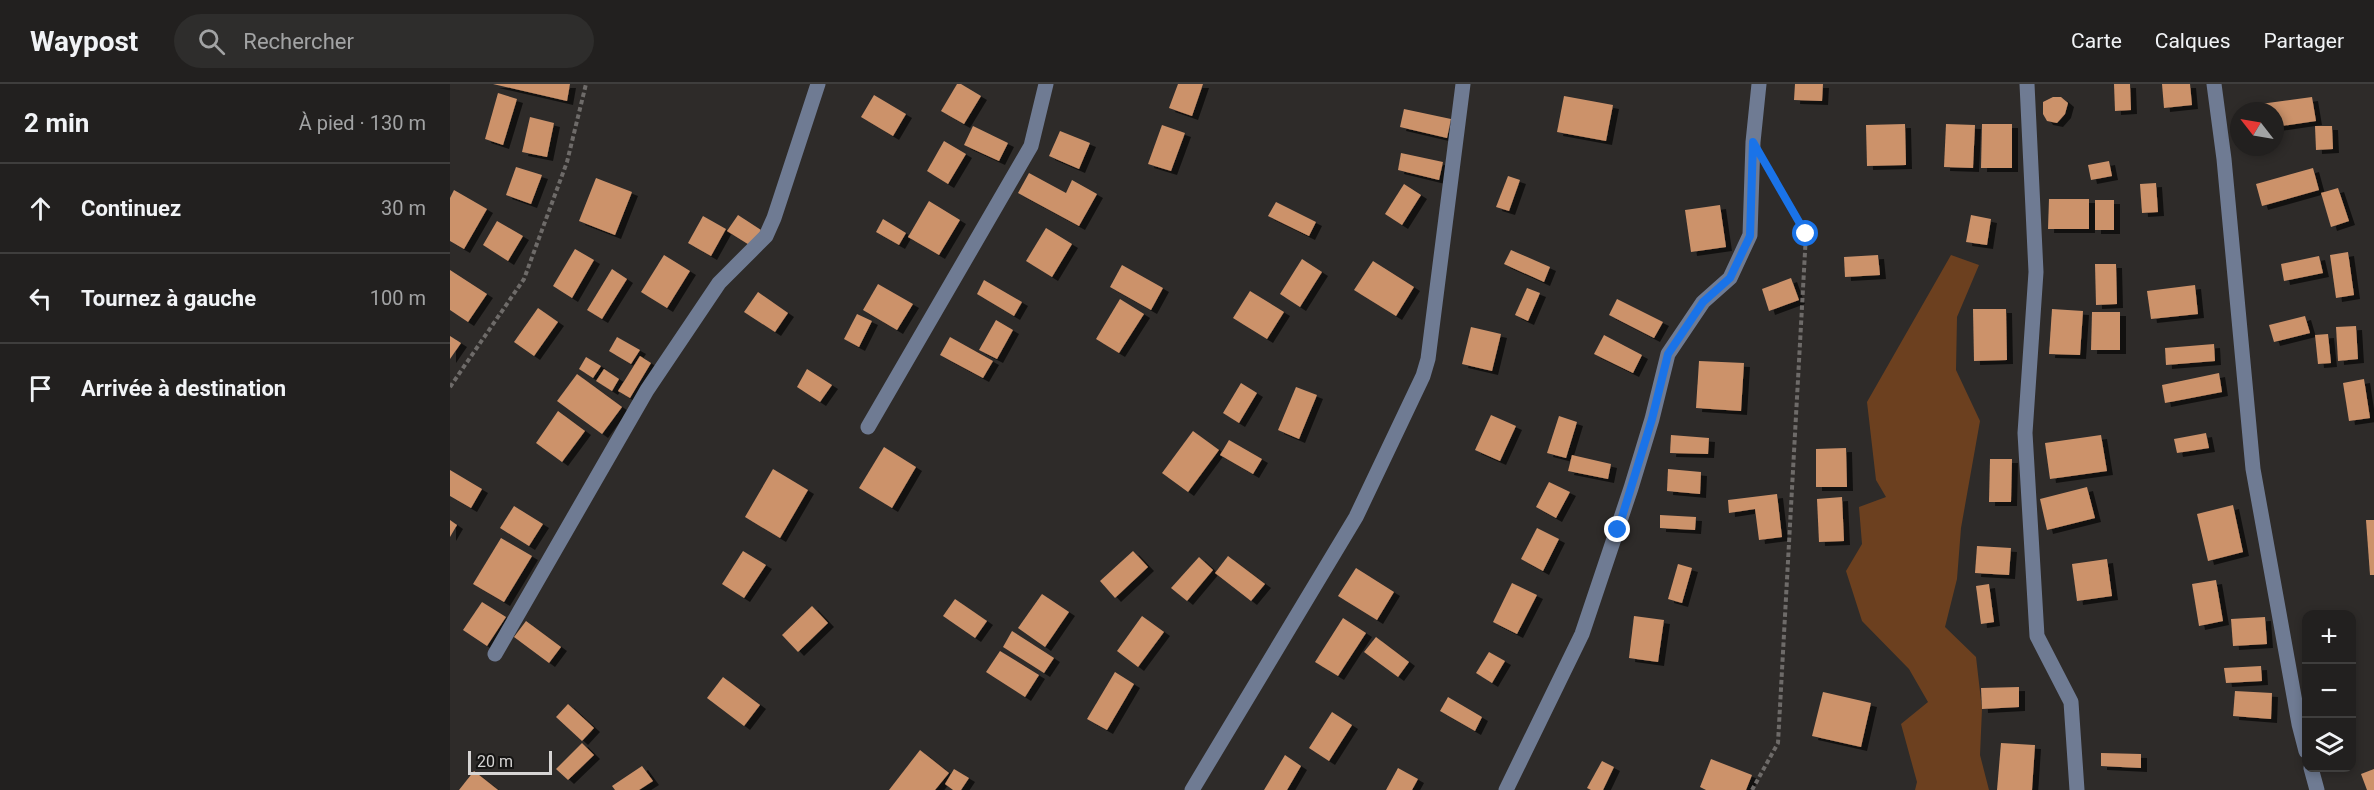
<!DOCTYPE html>
<html lang="fr">
<meta charset="utf-8">
<style>
body{margin:0;font-family:Roboto,sans-serif;background:#2e2d2c;color:#f1f3f6}
.controls{position:absolute;right:18px;bottom:18px;display:grid;overflow:hidden;border-radius:12px;box-shadow:0 3px 9px #0003}
.controls button{width:54px;height:54px;display:grid;place-items:center;padding:0;border:0;border-bottom:2px solid #3f3e3d;background:#22201f;color:#f1f3f6;font:30px sans-serif}
.compass{position:absolute;left:1780px;top:18px;width:54px;height:54px;border-radius:50%;background:#22201f;box-shadow:0 3px 9px #0003;rotate:301deg}
.scale{position:absolute;left:18px;bottom:15px;width:84px;box-sizing:border-box;padding-left:6px;border:3px solid #d7d5d4;border-top:0;font-size:16px;line-height:21px;white-space:nowrap;color:#d7d5d4;-webkit-text-stroke:4px #151413;paint-order:stroke}
.stop{position:absolute;width:18px;height:18px;margin:-14px;border:4px solid #1a73e8;border-radius:50%;background:#fff}
.stop.end{background:#1a73e8;border-color:#fff;box-shadow:0 2px 6px #0008}
.list{margin:0;padding:0;list-style:none}
h2{display:flex;justify-content:space-between;align-items:center;height:78px;margin:0;padding:0 24px;font-size:26px}
h2 small{font-size:20px;font-weight:400;color:#a2a3a4}
.list li{display:grid;grid-template-columns:39px 1fr auto;gap:18px;align-items:center;box-sizing:border-box;height:90px;padding:0 24px;border-top:2px solid #3f3e3d}
.list b{display:block;font-size:22px;white-space:nowrap}
.list em{font-size:20px;font-style:normal;color:#a2a3a4}
.icon{flex:none;width:33px;height:33px;fill:none;stroke:currentColor;stroke-width:2;stroke-linecap:round;stroke-linejoin:round}
.map{position:relative;flex:none;width:1924px;height:706px;overflow:hidden}
header{display:flex;align-items:center;gap:36px;box-sizing:border-box;height:84px;padding:0 30px;background:#22201f;border-bottom:2px solid #3f3e3d}
header strong{font-size:28px}
nav{display:flex;gap:33px;margin-inline-start:auto;font-size:21px}
.search{width:420px;height:54px;background:#2e2d2c;display:flex;align-items:center;gap:15px;box-sizing:border-box;padding:0 21px;border-radius:33px;color:#a2a3a4;font-size:22px}
main{display:flex}
aside{flex:1;background:#22201f}
.map>svg:first-child{display:block}
.green{fill:#6c401f}
.building{fill:#cc926b;filter:url(#shadow)}
.lines{fill:none;stroke-linecap:round;stroke-linejoin:round}
.path{stroke:#6e6b69;stroke-width:4;stroke-dasharray:4.5 3;stroke-linecap:butt}
.minor{stroke:#6f7b93;stroke-width:15}
.route{stroke:#1a73e8;stroke-width:8}
</style>
<header>
<strong>Waypost</strong>
<div class="search"><svg class="icon" aria-label="search" viewBox="0 0 24 24"><circle cx="10" cy="10" r="6"/><path d="M15 15l6 6"/></svg>Rechercher</div>
<nav><a>Carte</a><a>Calques</a><a>Partager</a></nav>
</header>
<main>
<aside>
<h2>2 min<small>À pied · 130 m</small></h2>
<ul class="list">
<li><svg class="icon" aria-label="ahead" viewBox="0 0 24 24"><path d="M12 20V5M6 11l6-6 6 6"/></svg><div><b>Continuez</b></div><em>30 m</em></li>
<li><svg class="icon" aria-label="left" viewBox="0 0 24 24"><path d="M17 20v-9H6M10 6l-5 5 5 5"/></svg><div><b>Tournez à gauche</b></div><em>100 m</em></li>
<li><svg class="icon" aria-label="arrive" viewBox="0 0 24 24"><path d="M6 21V4h12l-3 4 3 4H6"/></svg><div><b>Arrivée à destination</b></div></li>
</ul>
</aside>
<div class="map">
<svg width="1924" height="706" viewBox="0 0 1924 706">
<defs>
<filter id="shadow"><feDropShadow dx="6" dy="4" stdDeviation="0" flood-color="#0009"/></filter>
</defs>
<rect width="100%" height="100%" fill="#2e2b29"/>
<polygon class="green" points="1501,171 1529,181 1507,233 1506,286 1530,337 1511,444 1507,495 1495,543 1526,573 1532,625 1530,671 1539,706 1465,706 1467,698 1451,640 1478,618 1459,585 1412,537 1396,487 1412,460 1409,423 1436,413 1426,396 1417,318"/>
<g class="building">
<polygon points="43,0 120,0 117,17"/>
<polygon points="507,0 511,0 531,12 514,40 491,27"/>
<polygon points="728,0 753,0 742,32 719,24"/>
<polygon points="1345,0 1373,0 1372,17 1344,16"/>
<polygon points="1664,0 1680,0 1681,26 1665,27"/>
<polygon points="1712,0 1740,0 1742,21 1714,24"/>
<polygon points="48,9 67,15 53,61 35,55"/>
<polygon points="424,11 456,30 443,52 411,33"/>
<polygon points="1114,12 1163,21 1156,57 1107,48"/>
<polygon points="1603,13 1611,13 1618,19 1615,30 1607,39 1597,37 1593,30 1593,18"/>
<polygon points="1862,13 1866,37 1825,43 1825,27 1804,27 1803,21"/>
<polygon points="954,25 1001,35 997,54 950,43"/>
<polygon points="80,33 104,39 97,73 72,68"/>
<polygon points="1455,40 1456,81 1417,82 1416,41"/>
<polygon points="1496,40 1525,41 1523,84 1494,83"/>
<polygon points="1532,40 1562,40 1562,84 1531,84"/>
<polygon points="712,41 735,49 721,87 698,80"/>
<polygon points="523,42 558,59 549,77 514,61"/>
<polygon points="1865,42 1882,42 1883,65 1866,66"/>
<polygon points="610,47 640,59 629,85 599,72"/>
<polygon points="494,57 516,70 498,100 477,87"/>
<polygon points="951,69 993,78 989,96 948,86"/>
<polygon points="1659,77 1662,92 1641,96 1638,81"/>
<polygon points="66,83 92,91 81,120 56,111"/>
<polygon points="1863,84 1869,106 1812,122 1806,100"/>
<polygon points="579,89 616,109 622,96 647,110 629,142 568,109"/>
<polygon points="1058,92 1070,96 1059,127 1046,123"/>
<polygon points="146,94 182,108 165,151 129,137"/>
<polygon points="1706,99 1708,128 1692,129 1690,100"/>
<polygon points="954,100 971,111 952,141 935,130"/>
<polygon points="1888,104 1899,137 1881,143 1871,109"/>
<polygon points="4,106 37,125 14,165 0,157 0,114"/>
<polygon points="1599,115 1639,115 1639,145 1598,145"/>
<rect x="1645" y="116" width="19" height="30"/>
<polygon points="479,117 510,136 489,171 458,153"/>
<polygon points="826,118 866,138 859,152 818,132"/>
<polygon points="1270,121 1276,163 1241,168 1235,126"/>
<polygon points="288,131 311,146 301,162 277,147"/>
<polygon points="1521,131 1541,135 1537,161 1516,158"/>
<polygon points="253,132 276,145 261,172 238,159"/>
<polygon points="433,135 456,149 449,161 426,148"/>
<polygon points="47,137 73,152 58,177 33,161"/>
<polygon points="596,144 622,160 602,193 576,177"/>
<polygon points="125,165 144,176 122,214 103,202"/>
<polygon points="1061,166 1100,183 1094,198 1054,180"/>
<polygon points="1898,168 1904,211 1886,214 1880,171"/>
<polygon points="214,171 240,187 217,224 191,208"/>
<polygon points="1428,171 1430,191 1395,193 1394,173"/>
<polygon points="1869,172 1873,189 1834,197 1831,180"/>
<polygon points="852,175 872,188 850,223 830,210"/>
<polygon points="923,177 964,203 946,232 904,206"/>
<polygon points="1645,180 1666,180 1667,220 1646,221"/>
<polygon points="672,181 713,204 701,226 660,203"/>
<polygon points="162,185 177,195 152,235 137,226"/>
<polygon points="0,186 37,210 18,238 0,226"/>
<polygon points="1341,194 1349,216 1319,227 1312,205"/>
<polygon points="534,196 572,218 564,232 527,210"/>
<polygon points="428,200 463,220 447,246 413,226"/>
<polygon points="1745,201 1748,230 1701,235 1697,207"/>
<polygon points="1077,204 1090,209 1078,237 1065,231"/>
<polygon points="800,207 834,228 817,255 783,234"/>
<polygon points="308,208 338,229 325,248 294,228"/>
<polygon points="670,215 694,230 669,269 646,255"/>
<polygon points="1167,215 1213,238 1204,254 1159,231"/>
<polygon points="88,224 108,238 84,272 64,258"/>
<polygon points="1523,225 1556,225 1557,276 1524,277"/>
<polygon points="1602,225 1633,227 1630,271 1599,270"/>
<polygon points="1642,228 1670,228 1670,266 1641,266"/>
<polygon points="407,230 422,237 409,263 394,255"/>
<polygon points="1855,232 1860,249 1824,258 1819,241"/>
<polygon points="546,236 563,246 547,275 529,266"/>
<polygon points="1906,242 1908,275 1888,277 1886,243"/>
<polygon points="1021,243 1051,250 1042,287 1012,280"/>
<polygon points="1878,250 1881,279 1868,280 1865,251"/>
<polygon points="1154,251 1192,271 1183,289 1144,270"/>
<polygon points="0,252 11,259 0,275"/>
<polygon points="167,253 190,266 181,280 159,267"/>
<polygon points="500,253 543,277 533,294 490,271"/>
<polygon points="1764,260 1765,277 1716,281 1715,264"/>
<polygon points="190,272 201,279 180,314 168,307"/>
<polygon points="136,273 151,282 143,294 129,285"/>
<polygon points="1249,277 1294,279 1291,327 1246,324"/>
<polygon points="154,285 169,295 162,307 146,297"/>
<polygon points="357,285 382,301 370,318 347,303"/>
<polygon points="1769,289 1772,308 1715,319 1712,301"/>
<polygon points="127,290 172,323 152,350 107,317"/>
<polygon points="1914,295 1920,334 1899,337 1893,299"/>
<polygon points="791,299 807,309 789,339 773,329"/>
<polygon points="846,303 867,311 849,355 828,346"/>
<polygon points="108,327 135,347 112,378 86,359"/>
<polygon points="1041,331 1066,342 1050,377 1025,366"/>
<polygon points="1109,332 1127,338 1116,374 1097,369"/>
<polygon points="743,347 769,366 738,408 712,389"/>
<polygon points="1756,349 1759,364 1727,369 1724,355"/>
<polygon points="1221,351 1259,354 1258,370 1220,369"/>
<polygon points="1651,351 1657,387 1600,395 1595,359"/>
<polygon points="779,356 812,375 803,390 770,371"/>
<polygon points="434,363 466,383 442,424 409,404"/>
<polygon points="1396,364 1397,403 1366,403 1366,365"/>
<polygon points="1122,371 1161,380 1158,395 1118,387"/>
<polygon points="1540,375 1562,375 1561,418 1539,418"/>
<polygon points="323,385 358,406 330,454 295,433"/>
<polygon points="1218,385 1251,388 1250,410 1217,407"/>
<polygon points="0,386 32,405 21,424 0,412"/>
<polygon points="1099,398 1120,408 1106,434 1086,423"/>
<polygon points="1637,403 1645,434 1597,446 1590,415"/>
<polygon points="1327,410 1332,453 1309,456 1305,425 1279,429 1278,416"/>
<polygon points="1392,413 1394,457 1369,458 1367,415"/>
<polygon points="1783,421 1793,468 1758,477 1747,430"/>
<polygon points="64,422 93,440 79,462 50,444"/>
<polygon points="1210,431 1246,433 1245,446 1210,444"/>
<polygon points="0,436 7,441 0,453"/>
<polygon points="1916,436 1924,436 1924,491 1920,491"/>
<polygon points="1087,444 1109,455 1093,487 1071,475"/>
<polygon points="51,454 82,472 54,518 23,500"/>
<polygon points="1527,462 1561,464 1559,491 1525,489"/>
<polygon points="293,467 316,481 294,514 272,500"/>
<polygon points="683,467 698,483 665,514 650,497"/>
<polygon points="778,472 815,500 801,517 765,489"/>
<polygon points="749,473 763,486 737,517 721,504"/>
<polygon points="1657,475 1662,512 1627,517 1622,480"/>
<polygon points="1228,480 1242,484 1232,519 1218,515"/>
<polygon points="906,484 944,508 927,536 888,512"/>
<polygon points="1766,496 1773,537 1749,542 1742,500"/>
<polygon points="1062,499 1087,511 1067,550 1043,538"/>
<polygon points="1539,500 1544,538 1531,540 1526,502"/>
<polygon points="592,510 619,528 595,563 568,544"/>
<polygon points="505,515 537,537 525,554 493,532"/>
<polygon points="32,518 56,533 37,562 13,546"/>
<polygon points="362,522 378,539 348,568 332,551"/>
<polygon points="692,532 714,548 688,583 667,567"/>
<polygon points="1184,532 1214,536 1208,578 1179,574"/>
<polygon points="1815,533 1817,560 1783,562 1781,535"/>
<polygon points="893,534 916,549 888,592 865,578"/>
<polygon points="76,537 111,563 99,579 64,553"/>
<polygon points="562,547 604,574 594,589 553,563"/>
<polygon points="926,553 959,578 948,593 914,568"/>
<polygon points="550,567 589,591 575,613 536,588"/>
<polygon points="1039,568 1055,577 1042,599 1026,589"/>
<polygon points="1811,582 1812,597 1776,599 1774,584"/>
<polygon points="665,588 684,600 657,646 637,635"/>
<polygon points="273,593 310,621 294,642 257,614"/>
<polygon points="1569,603 1569,623 1532,625 1531,604"/>
<polygon points="1785,607 1822,609 1821,635 1783,632"/>
<polygon points="1373,608 1421,619 1411,663 1362,652"/>
<polygon points="998,613 1032,633 1025,647 990,627"/>
<polygon points="118,620 144,644 132,657 106,633"/>
<polygon points="882,628 902,641 879,677 859,664"/>
<polygon points="132,659 144,671 118,696 106,685"/>
<polygon points="1551,659 1585,661 1582,706 1547,706"/>
<polygon points="470,666 499,689 485,706 439,706"/>
<polygon points="1651,669 1691,670 1691,684 1651,682"/>
<polygon points="835,671 851,682 837,706 814,706"/>
<polygon points="1261,675 1302,691 1296,706 1256,706 1250,703"/>
<polygon points="1152,677 1164,683 1153,706 1141,706 1137,704"/>
<polygon points="192,682 203,697 189,706 165,706 162,702"/>
<polygon points="948,684 968,695 962,706 936,706"/>
<polygon points="504,685 519,694 511,706 503,706 495,700"/>
<polygon points="1924,685 1924,706 1917,706 1911,690"/>
<polygon points="24,687 48,706 9,706"/>
</g>
<g class="lines">
<g class="path">
<polyline points="0,303 74,195 117,78 136,0"/>
<polyline points="1302,706 1328,659 1356,150 1324,95"/>
</g>
<g class="minor">
<polyline points="1577,0 1586,188 1575,349 1587,552 1621,618 1627,706"/>
<polyline points="1764,0 1774,75 1803,385 1849,640 1856,667"/>
<polyline points="418,343 581,62 596,0"/>
<polyline points="45,570 197,306 269,199 316,152 324,134 368,0"/>
<polyline points="1861,684 1867,706"/>
<polyline points="742,706 906,433 973,292 978,275 1013,0"/>
<polyline points="1056,706 1132,550 1181,404 1202,335 1218,270 1253,218 1280,194 1300,151 1303,58 1309,0"/>
</g>
</g>
<g class="lines">
<polyline class="route" points="1168,446 1202,335 1218,270 1253,218 1280,194 1300,152 1303,58 1356,150"/>
</g>
</svg>
<div class="controls">
<button>+</button>
<button>−</button>
<button><svg class="icon" aria-label="layers" viewBox="0 0 24 24"><path d="M12 4l9 5-9 5-9-5zM3 14l9 5 9-5"/></svg></button>
</div>
<svg class="compass" viewBox="-18 -18 36 36"><path d="M0-13l5 13h-10z" fill="#e53935"/><path d="M0 13l5-13h-10z" fill="#a2a3a4"/></svg>
<div class="scale">20 m</div>
<div class="stop" style="left:1356px;top:150px"></div>
<div class="stop end" style="left:1168px;top:446px"></div>
</div>
</main>
